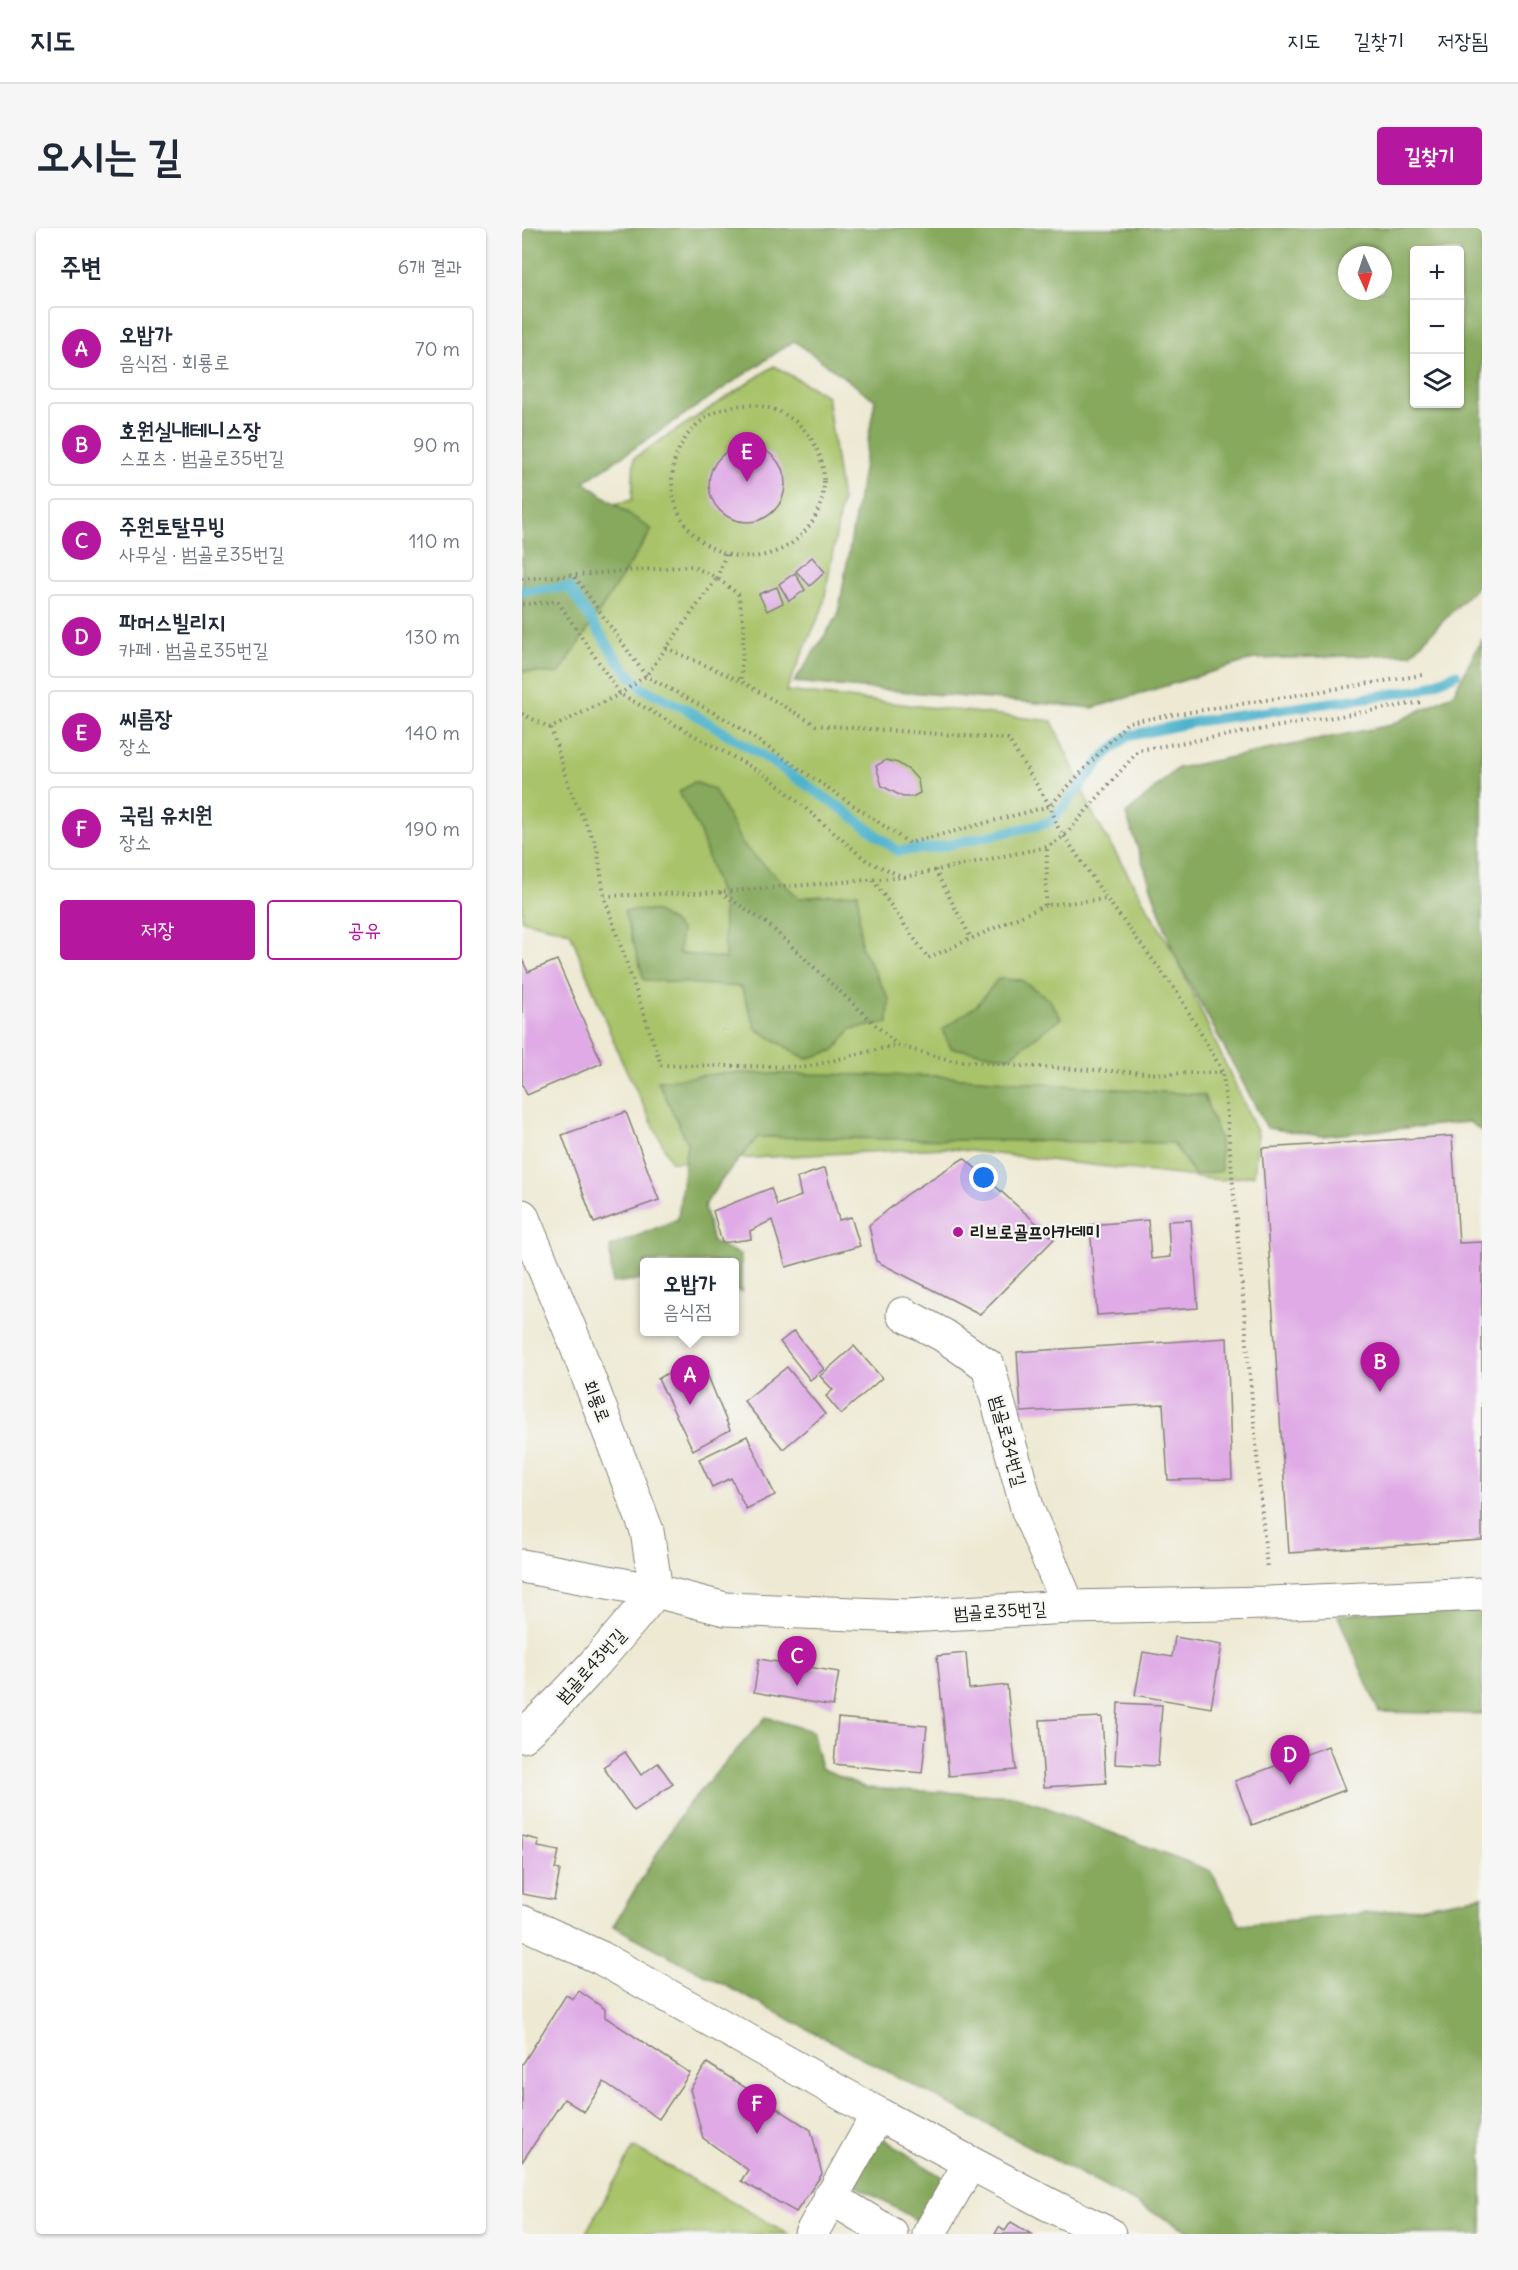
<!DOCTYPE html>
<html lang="ko">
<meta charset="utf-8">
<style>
body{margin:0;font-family:Delius,"Poor Story",sans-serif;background:#f6f6f7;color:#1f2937}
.controls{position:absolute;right:18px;top:18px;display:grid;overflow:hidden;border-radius:6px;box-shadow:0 2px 4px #0004}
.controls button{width:54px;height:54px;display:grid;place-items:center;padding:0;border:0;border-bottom:2px solid #e0e1e3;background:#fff;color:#1f2937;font:30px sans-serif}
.compass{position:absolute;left:816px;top:18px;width:54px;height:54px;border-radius:50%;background:#fff;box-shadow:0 2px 4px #0004;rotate:177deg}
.you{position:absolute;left:462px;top:950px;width:21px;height:21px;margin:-15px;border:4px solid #fff;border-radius:50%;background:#1a73e8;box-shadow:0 0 0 9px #1a73e833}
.badge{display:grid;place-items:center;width:39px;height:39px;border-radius:50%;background:#b5179e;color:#fff;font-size:20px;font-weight:700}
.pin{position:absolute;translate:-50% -50px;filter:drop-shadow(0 2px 3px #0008)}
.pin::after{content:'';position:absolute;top:32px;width:21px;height:18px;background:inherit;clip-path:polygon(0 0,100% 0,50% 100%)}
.popup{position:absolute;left:118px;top:1030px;width:99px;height:78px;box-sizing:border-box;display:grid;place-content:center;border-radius:6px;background:#fff;filter:drop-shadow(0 2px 4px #0005);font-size:20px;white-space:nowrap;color:#747a83}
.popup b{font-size:22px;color:#1f2937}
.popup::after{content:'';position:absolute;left:50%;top:100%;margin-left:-12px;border:12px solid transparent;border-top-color:#fff}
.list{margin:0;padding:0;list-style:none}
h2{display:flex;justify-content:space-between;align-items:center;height:78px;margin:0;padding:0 24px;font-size:26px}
h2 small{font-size:20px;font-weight:400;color:#747a83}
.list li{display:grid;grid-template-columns:39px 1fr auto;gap:18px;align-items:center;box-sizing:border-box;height:84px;margin:0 12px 12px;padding:0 12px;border:2px solid #e0e1e3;border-radius:6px}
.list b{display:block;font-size:22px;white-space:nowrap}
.list p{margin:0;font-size:20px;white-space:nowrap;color:#747a83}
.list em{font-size:20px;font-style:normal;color:#747a83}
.actions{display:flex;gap:12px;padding:18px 24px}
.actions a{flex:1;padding:14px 0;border:2px solid #b5179e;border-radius:6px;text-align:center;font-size:21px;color:#b5179e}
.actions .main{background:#b5179e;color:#fff}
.icon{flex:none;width:33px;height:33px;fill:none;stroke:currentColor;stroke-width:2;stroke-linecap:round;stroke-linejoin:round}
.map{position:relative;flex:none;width:960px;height:2006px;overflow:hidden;border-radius:6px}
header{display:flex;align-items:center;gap:36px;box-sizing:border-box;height:84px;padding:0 30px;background:#fff;border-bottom:2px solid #e0e1e3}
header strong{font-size:28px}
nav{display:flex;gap:33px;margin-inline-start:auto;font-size:21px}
.intro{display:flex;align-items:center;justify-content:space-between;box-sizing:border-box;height:144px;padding:0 36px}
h1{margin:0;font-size:42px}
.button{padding:15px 27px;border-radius:6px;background:#b5179e;color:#fff;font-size:21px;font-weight:700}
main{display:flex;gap:36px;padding:0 36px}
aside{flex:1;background:#fff;border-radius:6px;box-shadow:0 2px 4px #0004}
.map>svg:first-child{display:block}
.green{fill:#a8c369;stroke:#627042;stroke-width:1.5}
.forest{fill:#86a95d;stroke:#51623c;stroke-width:1.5;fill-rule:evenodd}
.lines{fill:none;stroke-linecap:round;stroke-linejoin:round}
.stream{stroke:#4db2cc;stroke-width:10}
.building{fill:#dfaae5}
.minor-casing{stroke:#848278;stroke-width:35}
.path{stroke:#848278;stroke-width:4;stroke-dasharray:1.5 4.5;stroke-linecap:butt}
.minor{stroke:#fff;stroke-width:33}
.poi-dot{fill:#b5179e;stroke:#f6f6f2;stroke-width:2}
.labels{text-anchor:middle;stroke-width:4.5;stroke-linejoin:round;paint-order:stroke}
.poi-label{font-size:18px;font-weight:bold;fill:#1c1c1c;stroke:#f6f6f2;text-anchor:start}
.street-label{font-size:18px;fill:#1c1c1c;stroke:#f6f6f2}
</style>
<header>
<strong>지도</strong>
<nav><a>지도</a><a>길찾기</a><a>저장됨</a></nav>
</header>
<div class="intro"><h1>오시는 길</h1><a class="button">길찾기</a></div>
<main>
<aside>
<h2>주변<small>6개 결과</small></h2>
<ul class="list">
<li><span class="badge">A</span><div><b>오밥가</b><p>음식점 · 회룡로</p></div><em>70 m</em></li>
<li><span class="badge">B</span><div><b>호원실내테니스장</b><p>스포츠 · 범골로35번길</p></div><em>90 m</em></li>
<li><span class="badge">C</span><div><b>주원토탈무빙</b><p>사무실 · 범골로35번길</p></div><em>110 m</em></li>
<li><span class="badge">D</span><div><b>파머스빌리지</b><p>카페 · 범골로35번길</p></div><em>130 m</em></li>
<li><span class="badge">E</span><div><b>씨름장</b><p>장소</p></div><em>140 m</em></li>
<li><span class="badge">F</span><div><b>국립 유치원</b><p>장소</p></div><em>190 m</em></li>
</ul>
<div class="actions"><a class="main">저장</a><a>공유</a></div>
</aside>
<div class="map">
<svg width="960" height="2006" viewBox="0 0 960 2006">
<rect width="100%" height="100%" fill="#f6f6f2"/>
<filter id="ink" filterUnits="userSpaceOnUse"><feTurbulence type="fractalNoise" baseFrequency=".0167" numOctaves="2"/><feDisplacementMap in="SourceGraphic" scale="12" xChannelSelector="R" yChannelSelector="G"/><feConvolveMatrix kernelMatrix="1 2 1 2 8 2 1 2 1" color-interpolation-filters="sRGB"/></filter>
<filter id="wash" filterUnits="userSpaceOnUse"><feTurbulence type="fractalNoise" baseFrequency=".008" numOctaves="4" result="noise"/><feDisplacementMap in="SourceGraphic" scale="24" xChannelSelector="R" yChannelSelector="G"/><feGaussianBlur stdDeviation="1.35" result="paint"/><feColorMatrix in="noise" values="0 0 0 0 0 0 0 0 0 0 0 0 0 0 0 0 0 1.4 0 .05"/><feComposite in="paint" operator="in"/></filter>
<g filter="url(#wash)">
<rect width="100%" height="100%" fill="#ede9d3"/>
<g class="green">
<polygon points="252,138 305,168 320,273 301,379 264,463 530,493 573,590 651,723 736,906 732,947 699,952 423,920 149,934 98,829 48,704 0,692 0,296 110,272 112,230"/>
<polygon points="112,1919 267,2006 63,2006"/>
</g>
<g class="forest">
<path d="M0 0H960V353L889 426 732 431 571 480 272 454 316 387 353 172 272 113 62 254 130 302 37 446 0 443ZM892 22H938V176H892ZM825 27H861V63H825Z"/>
<polygon points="960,411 960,903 947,894 799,908 745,900 651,723 604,586 656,540 869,497 931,466"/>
<path d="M172 554 192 561 221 617 277 670 336 665 339 719 367 771 366 795 329 801 313 822 284 831 234 801 219 759 122 752 102 683C130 680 140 682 159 703L157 725 203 731 201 676 177 601 157 564Z"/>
<polygon points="476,751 499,752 527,771 539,790 487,829 429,820 420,802 455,777"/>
<polygon points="201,845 414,848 682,867 698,912 699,943 673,947 651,915 236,909 202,949 182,978 191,1014 219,1027 219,1064 213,1062 213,1034 123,1034 123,1051 90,1055 88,1019 156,991 165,914 136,853"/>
<polygon points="960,1375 960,1486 857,1484 816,1388"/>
<polygon points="244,1489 290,1503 299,1540 344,1560 495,1568 689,1643 718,1697 886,1681 960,1668 960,2006 672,2006 91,1698 162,1581"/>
<polygon points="354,1906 420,1949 403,1997 326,1953"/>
</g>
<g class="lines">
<polyline class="stream" points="0,363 47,359 97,434 120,460 162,480 243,529 323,583 376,623 412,620 526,595 539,582 584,526 606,508 678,493 898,462 934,446"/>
</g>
<g id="blocks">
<g class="building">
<circle cx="225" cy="256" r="38"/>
<polygon points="290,329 303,344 288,358 274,343"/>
<polygon points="273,345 283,362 267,373 257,356"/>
<polygon points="255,359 261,375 245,383 237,366"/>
<polygon points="364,532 376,535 387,542 396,552 398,565 390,569 381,569 360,558 354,538"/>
<polygon points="0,731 6,744 35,732 80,835 5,867 0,856"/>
<polygon points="104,884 137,972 72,995 40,907"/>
<polygon points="930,908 937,1015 960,1014 960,1312 767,1325 740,920"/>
<polygon points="442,930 532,1011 458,1086 354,1033 347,997 387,965"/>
<polygon points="303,940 317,992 329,989 338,1018 264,1039 250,992 228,1003 229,1011 200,1015 191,983 249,960 255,977 279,968 275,950"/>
<polygon points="626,992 629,1031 648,1029 646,993 669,992 676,1080 575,1087 568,997"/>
<polygon points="272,1103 302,1141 288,1152 258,1114"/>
<polygon points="705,1110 710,1251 646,1252 641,1176 499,1184 495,1124"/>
<polygon points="332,1118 360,1150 319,1186 304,1168 311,1162 298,1148"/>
<polygon points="160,1136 186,1148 208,1202 171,1222 136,1151"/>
<polygon points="265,1139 303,1186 261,1221 222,1173"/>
<polygon points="225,1208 253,1267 224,1281 209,1250 190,1259 177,1231"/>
<polygon points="653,1409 700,1417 689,1480 613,1467 621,1424 650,1429"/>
<polygon points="444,1425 447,1461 485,1457 494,1542 427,1548 415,1428"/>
<polygon points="237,1431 317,1444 311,1478 232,1464"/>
<polygon points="596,1475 640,1477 636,1538 593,1536"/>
<polygon points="580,1489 584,1555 522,1559 518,1492"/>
<polygon points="316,1490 405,1498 400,1545 312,1536"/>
<polygon points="806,1518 823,1562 730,1597 713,1553"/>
<polygon points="103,1524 119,1547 136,1535 151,1556 112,1583 81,1539"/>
<polygon points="0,1608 17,1612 16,1619 37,1623 33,1641 38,1642 32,1672 0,1666"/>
<polygon points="57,1763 83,1781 83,1789 168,1845 137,1891 82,1854 62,1884 42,1871 0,1934 0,1837 44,1767 51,1771"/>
<polygon points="185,1835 289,1902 300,1946 274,1984 219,1953 226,1942 181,1910 168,1861"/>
<polygon points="489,1994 509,2006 473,2006 477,1999 483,2003"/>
</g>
</g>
</g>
<g filter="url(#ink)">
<use href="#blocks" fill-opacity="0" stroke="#848278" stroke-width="1.5"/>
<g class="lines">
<defs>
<g id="minor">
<polyline points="0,988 51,1109 125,1303 134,1363"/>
<polyline points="381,1086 421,1107 466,1138 506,1283 547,1379"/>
<polyline points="0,1338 134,1363 203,1381 385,1388 547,1379 747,1375 960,1366"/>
<path d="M0 1508C50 1465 92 1414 134 1363"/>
<polyline points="0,1694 79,1730 356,1886 526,1976 587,2006"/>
<polyline points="308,1969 369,2006"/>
<polyline points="289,2006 356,1886"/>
<polyline points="407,2006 448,1935"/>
</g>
</defs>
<use href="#minor" class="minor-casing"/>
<g class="path">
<circle cx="226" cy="253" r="76"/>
<polyline points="53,349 124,448 207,493 387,615 528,578 606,494 900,447"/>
<polyline points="0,351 170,338 195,350 204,326"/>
<polyline points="0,376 36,374 98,466 247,549 345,633 382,649 198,664 246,696 374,816"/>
<polyline points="144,420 219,453"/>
<polyline points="0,486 29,500 98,466 124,448 195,350 216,366 222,397 219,453 294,497 486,511 528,578 536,599 585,671 655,764 701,844"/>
<polyline points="29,500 48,562 75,619 82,668"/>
<polyline points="413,642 449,710"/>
<polyline points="382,649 525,619 542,608 617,522 900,474"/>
<polyline points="351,652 406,730 524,677 585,671"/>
<polyline points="198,664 82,668 139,837 284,839 374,817 428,832 501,838 642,846 701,844 745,1341"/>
<polyline points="524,677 525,619"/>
</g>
<use href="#minor" class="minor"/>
</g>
</g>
<circle class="poi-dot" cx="436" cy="1004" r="6"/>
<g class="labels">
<g class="poi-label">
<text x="448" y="1010">리브로골프아카데미</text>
</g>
<g class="street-label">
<text transform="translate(75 1173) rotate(69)" y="6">회룡로</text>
<text transform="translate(486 1213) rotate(75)" y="6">범골로34번길</text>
<text transform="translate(478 1383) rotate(-3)" y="6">범골로35번길</text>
<text transform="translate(69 1438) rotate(-48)" y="6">범골로43번길</text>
</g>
</g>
</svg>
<div class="controls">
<button>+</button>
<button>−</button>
<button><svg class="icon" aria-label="layers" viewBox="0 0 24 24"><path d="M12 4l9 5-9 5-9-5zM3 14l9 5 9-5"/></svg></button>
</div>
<svg class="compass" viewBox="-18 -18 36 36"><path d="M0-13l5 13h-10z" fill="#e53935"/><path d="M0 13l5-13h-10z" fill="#747a83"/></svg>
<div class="you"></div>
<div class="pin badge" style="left:168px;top:1177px">A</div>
<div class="popup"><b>오밥가</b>음식점</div>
<div class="pin badge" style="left:858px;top:1164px">B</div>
<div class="pin badge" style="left:275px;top:1458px">C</div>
<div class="pin badge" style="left:768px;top:1557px">D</div>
<div class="pin badge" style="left:225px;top:254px">E</div>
<div class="pin badge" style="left:235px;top:1906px">F</div>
</div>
</main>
